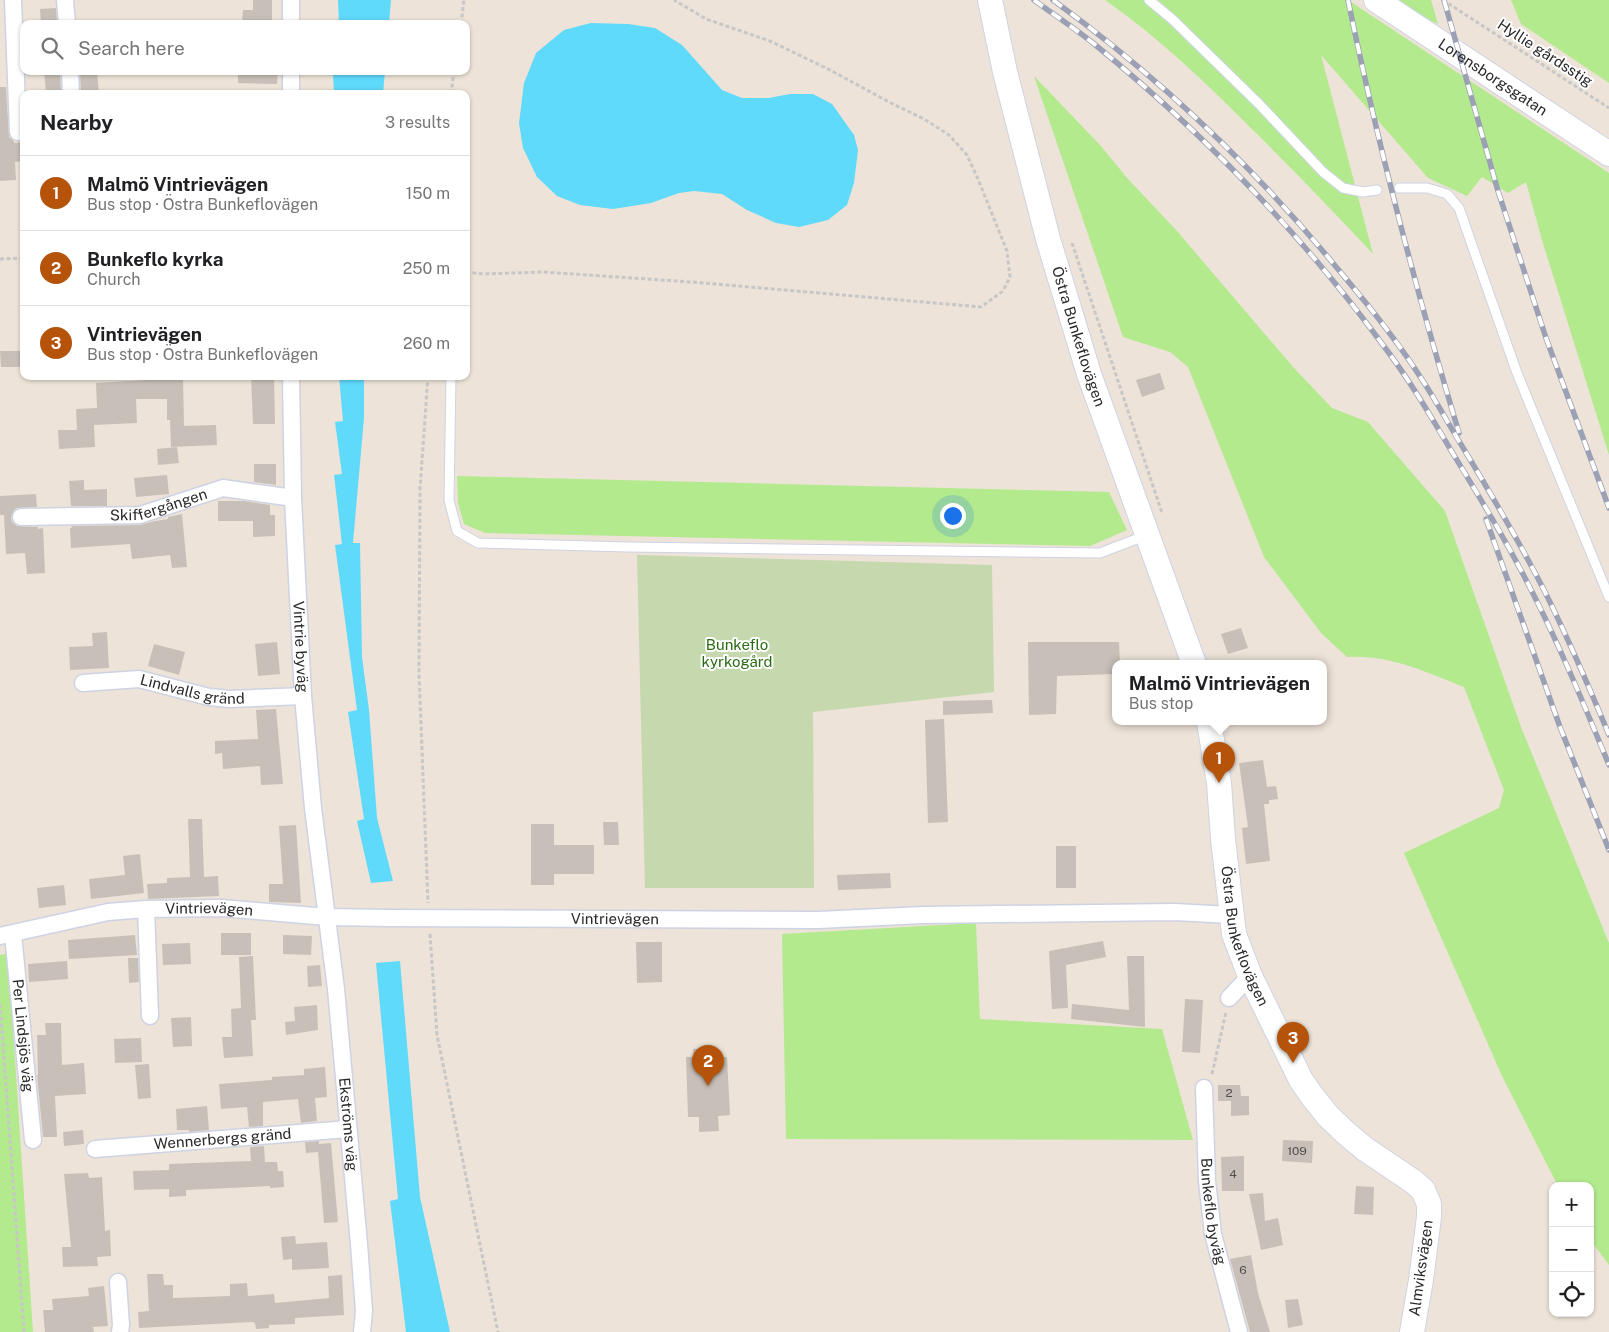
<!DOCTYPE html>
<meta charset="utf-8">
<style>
body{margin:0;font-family:"Public Sans",sans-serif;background:#f6f6f6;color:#202124}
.controls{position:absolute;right:15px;bottom:15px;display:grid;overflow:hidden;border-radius:10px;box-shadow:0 1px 4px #0004}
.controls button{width:45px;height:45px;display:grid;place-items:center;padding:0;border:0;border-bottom:1px solid #e0e0e0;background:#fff;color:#202124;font:25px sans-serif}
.you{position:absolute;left:952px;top:515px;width:18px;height:18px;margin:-12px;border:4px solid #fff;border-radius:50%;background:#1a73e8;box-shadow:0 0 0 8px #1a73e833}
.badge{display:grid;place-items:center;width:32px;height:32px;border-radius:50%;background:#b45309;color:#fff;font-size:16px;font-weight:700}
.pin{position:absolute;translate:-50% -41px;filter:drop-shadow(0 1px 2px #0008)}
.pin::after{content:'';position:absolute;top:26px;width:18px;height:15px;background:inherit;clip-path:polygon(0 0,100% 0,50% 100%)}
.popup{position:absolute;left:1112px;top:660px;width:215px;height:65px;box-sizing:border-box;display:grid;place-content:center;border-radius:10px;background:#fff;filter:drop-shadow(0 1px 4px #0005);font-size:16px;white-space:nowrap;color:#757577}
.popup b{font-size:19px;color:#202124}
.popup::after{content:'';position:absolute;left:50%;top:100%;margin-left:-10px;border:10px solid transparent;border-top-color:#fff}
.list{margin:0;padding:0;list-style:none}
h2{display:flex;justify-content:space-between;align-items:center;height:65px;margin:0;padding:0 20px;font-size:21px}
h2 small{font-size:16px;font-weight:400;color:#757577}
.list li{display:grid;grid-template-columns:32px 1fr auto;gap:15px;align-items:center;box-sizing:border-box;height:75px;padding:0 20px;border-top:1px solid #e0e0e0}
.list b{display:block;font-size:19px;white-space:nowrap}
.list p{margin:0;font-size:16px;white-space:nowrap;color:#757577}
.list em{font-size:16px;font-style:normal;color:#757577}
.icon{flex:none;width:28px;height:28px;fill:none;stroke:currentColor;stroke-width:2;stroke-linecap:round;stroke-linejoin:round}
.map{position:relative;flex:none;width:1609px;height:1332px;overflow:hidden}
.search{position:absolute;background:#fff;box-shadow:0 1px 4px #0004;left:20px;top:20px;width:450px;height:55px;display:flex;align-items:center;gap:12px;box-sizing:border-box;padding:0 18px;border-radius:10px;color:#757577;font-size:19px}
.panel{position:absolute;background:#fff;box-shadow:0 1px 4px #0004;left:20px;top:90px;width:450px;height:290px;border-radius:10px}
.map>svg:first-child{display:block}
.green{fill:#b3ea8e}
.cemetery{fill:#c5d8ae}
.water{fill:#5fdafb}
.building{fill:#c8c0b8}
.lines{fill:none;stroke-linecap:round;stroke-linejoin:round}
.lane-casing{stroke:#ced3e4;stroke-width:11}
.street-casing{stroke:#ced3e4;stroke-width:19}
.secondary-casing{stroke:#ced3e4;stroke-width:26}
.path{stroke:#c7c7c7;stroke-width:3;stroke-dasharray:4 2.5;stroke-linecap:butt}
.lane{stroke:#fff;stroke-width:9}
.street{stroke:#fff;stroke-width:16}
.secondary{stroke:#fff;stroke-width:24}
.rail-casing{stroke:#9ba0b5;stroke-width:5.5}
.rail{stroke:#fff;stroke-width:4;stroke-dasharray:11;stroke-linecap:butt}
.labels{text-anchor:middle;stroke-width:4;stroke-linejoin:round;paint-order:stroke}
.number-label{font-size:12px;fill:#514f4d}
.street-label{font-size:15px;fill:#292929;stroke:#fff}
.park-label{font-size:15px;fill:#2a6c12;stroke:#fff}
</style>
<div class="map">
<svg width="1609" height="1332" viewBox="0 0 1609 1332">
<rect width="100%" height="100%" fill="#ede3d8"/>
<g class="green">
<path d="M1105 0H1348L1609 173V455L1542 240 1526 182 1508 193 1482 177 1467 196 1428 178 1321 55 1373 254C1335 213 1296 173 1257 134 1209 86 1160 38 1105 0Z"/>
<polygon points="1397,0 1431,0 1438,24 1419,15"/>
<polygon points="1511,0 1609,0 1609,83 1521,24"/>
<path d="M1034 76 1100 145 1128 179 1177 231 1293 367 1332 408 1368 422 1445 511 1521 727 1609 943V1265L1590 1239V1186H1558L1502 1076 1404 853 1499 808 1504 790 1464 687C1427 672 1388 654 1347 657L1321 633 1264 557 1188 367 1170 352 1123 337Z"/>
<polygon points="457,476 1109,492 1127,530 1090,546 485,533 464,524 458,503"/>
<polygon points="976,923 980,1019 1162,1029 1193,1140 786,1139 782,934"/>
<polygon points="8,953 33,1332 0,1332 0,955"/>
</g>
<polygon class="cemetery" points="637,555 992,565 994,692 813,712 814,888 645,888"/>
<g class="water">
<polygon points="338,0 391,0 389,24 339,24"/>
<polygon points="591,23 628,24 655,28 682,45 722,90 742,98 769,98 790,94 813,94 832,104 854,135 858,150 854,183 847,205 828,220 799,227 776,223 747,210 722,194 694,191 679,193 651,203 613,209 580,205 557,196 537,177 523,148 519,123 524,83 536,53 564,30"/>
<polygon points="342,71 385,71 383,94 334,94 333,74 342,73"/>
<polygon points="339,376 364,376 364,418 353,543 360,543 362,657 369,710 377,818 393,881 371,883 357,821 364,819 348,712 357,710 335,545 342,544 334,475 342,474 335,422 343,421"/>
<polygon points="400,961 420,1197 450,1332 406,1332 390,1201 398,1199 376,963"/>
</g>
<g class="building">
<polygon points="253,0 272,0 272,23 242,22 243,10 253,10"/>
<polygon points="56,8 57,24 41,24 40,9"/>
<polygon points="44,71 60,71 61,94 46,94"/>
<polygon points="80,71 97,71 99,94 81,94"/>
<polygon points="238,71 278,71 277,84 238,83"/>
<polygon points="0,87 6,87 9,137 14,141 14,143 24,142 24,161 15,162 16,180 0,181"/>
<polygon points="0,351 24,351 24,367 1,367"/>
<polygon points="1160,373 1165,389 1142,397 1136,380"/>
<polygon points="251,376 274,376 275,424 253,424"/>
<polygon points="183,378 184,426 216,425 217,445 171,447 170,420 167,420 167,399 136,399 137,423 94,425 95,447 59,449 58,430 77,430 76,409 97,408 96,383"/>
<polygon points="177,447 179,463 158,465 157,449"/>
<polygon points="254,464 276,464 276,485 254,482"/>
<polygon points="167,475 169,494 136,497 134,478"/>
<polygon points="84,480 84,490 107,489 107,506 71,506 69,481"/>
<polygon points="36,494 37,507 16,508 13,512 11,517 12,522 17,526 38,527 38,529 43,528 45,573 27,574 25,553 6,554 4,515 0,515 0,496"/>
<polygon points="218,501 244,501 270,505 270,515 275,515 275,536 253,537 253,521 218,521"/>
<polygon points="182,514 187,567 172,568 170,555 132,559 130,544 71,548 70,528 72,528 71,526 140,525 155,521 168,519 168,517"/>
<polygon points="1241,628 1248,648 1228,654 1221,634"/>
<polygon points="107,632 109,668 70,670 69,647 93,646 92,633"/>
<polygon points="277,642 280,674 258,676 255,644"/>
<polygon points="1028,642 1119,642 1120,664 1115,664 1115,674 1057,676 1056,714 1029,715"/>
<polygon points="154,644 185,652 179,675 148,666"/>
<polygon points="992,700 993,713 943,715 943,701"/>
<polygon points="276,709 283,784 261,785 260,766 223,769 222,753 215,754 215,741 258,739 256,710"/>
<polygon points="944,719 948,822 928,823 925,720"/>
<polygon points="1263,760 1267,787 1276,786 1278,799 1269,800 1269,804 1264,804 1270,861 1246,864 1242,828 1248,827 1239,763"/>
<polygon points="188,819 202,819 204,877 218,876 219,896 148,899 147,884 167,883 167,878 190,877"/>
<polygon points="603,822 618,822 619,845 604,845"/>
<polygon points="531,824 554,824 554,845 594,845 594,874 554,874 554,885 531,885"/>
<polygon points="296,825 301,903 269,902 269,884 283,884 279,826"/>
<rect x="1056" y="846" width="20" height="42"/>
<polygon points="140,854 144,893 91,899 89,879 125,875 123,856"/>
<polygon points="890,873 891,888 838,890 837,875"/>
<polygon points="64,885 66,905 39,908 37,888"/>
<rect x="221" y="933" width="30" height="22"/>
<polygon points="135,935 137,955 69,959 68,940"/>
<polygon points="283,935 312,936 311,955 283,954"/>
<polygon points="1103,941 1106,957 1066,965 1068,1008 1052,1009 1049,951"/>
<polygon points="636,942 662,942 662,982 637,983"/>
<polygon points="190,943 191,964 163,965 162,944"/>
<polygon points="253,956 256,1020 251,1020 253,1056 224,1058 222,1037 232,1037 231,1009 241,1008 239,957"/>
<polygon points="1127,956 1144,956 1145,1027 1071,1019 1072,1004 1129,1010"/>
<polygon points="128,958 138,958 139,982 129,983"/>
<polygon points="67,961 68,979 29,982 28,964"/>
<polygon points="320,965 322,986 308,987 307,966"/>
<polygon points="1185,999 1203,1000 1200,1053 1182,1052"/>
<polygon points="317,1005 318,1030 286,1035 285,1022 295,1021 294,1007"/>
<polygon points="191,1017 192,1046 173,1047 171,1018"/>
<polygon points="45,1023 61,1023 62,1065 84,1063 86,1094 55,1096 57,1137 43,1137 37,1075 38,1075 37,1035 46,1035"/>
<polygon points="141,1038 142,1062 115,1063 114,1039"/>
<polygon points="715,1048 715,1057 727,1057 730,1115 718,1116 719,1131 699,1132 699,1117 688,1117 686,1057 694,1057 693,1049"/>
<polygon points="149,1064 151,1098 138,1099 135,1065"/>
<polygon points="325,1067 327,1097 315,1098 317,1121 301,1123 298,1099 263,1102 263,1126 249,1127 247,1107 221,1109 219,1084 272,1080 272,1077 304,1075 304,1069"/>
<polygon points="1218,1085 1240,1085 1241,1096 1249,1096 1249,1115 1231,1116 1231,1101 1218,1101"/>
<polygon points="207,1106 209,1130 189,1132 189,1130 177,1130 176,1109"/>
<polygon points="83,1130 84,1144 64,1146 63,1132"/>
<polygon points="1283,1140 1313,1141 1312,1163 1282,1161"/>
<polygon points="319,1141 319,1144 331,1143 338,1222 324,1223 318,1152 306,1153 305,1142"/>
<polygon points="264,1146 265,1162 277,1162 278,1171 283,1171 284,1187 270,1188 270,1186 186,1190 186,1196 169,1197 169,1189 134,1190 133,1171 169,1170 169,1164 251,1161 250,1147"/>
<polygon points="1244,1156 1244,1191 1222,1191 1221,1157"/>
<polygon points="88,1173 89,1178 102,1177 105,1231 110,1230 111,1256 97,1257 98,1266 63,1267 62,1247 71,1247 64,1174"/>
<polygon points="1356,1186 1374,1187 1373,1215 1354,1214"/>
<polygon points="1263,1193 1265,1221 1278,1218 1283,1245 1261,1250 1249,1194"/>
<polygon points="295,1236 296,1244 327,1242 329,1268 292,1270 292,1259 283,1260 281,1237"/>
<polygon points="1251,1255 1258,1293 1270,1332 1250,1332 1230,1259"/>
<polygon points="147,1274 163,1274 164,1285 173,1285 173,1298 230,1296 230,1284 247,1283 248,1296 274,1294 275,1303 329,1298 328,1276 342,1275 344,1315 295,1318 295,1324 269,1325 269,1328 256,1329 255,1323 252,1322 139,1328 138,1312 149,1311"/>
<polygon points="104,1286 108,1326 93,1327 94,1332 45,1332 43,1310 53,1310 52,1299 89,1296 88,1288"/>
<polygon points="1298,1299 1303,1325 1288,1328 1285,1300"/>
</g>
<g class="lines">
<defs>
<g id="lane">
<polyline points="1149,0 1172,19 1259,104 1323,172 1343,188 1363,192 1377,190"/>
<polyline points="1399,188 1427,188 1447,194 1459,208 1517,373 1609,597"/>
<polyline points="451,376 449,500 457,531 478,543 628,547 1100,553 1147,535"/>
</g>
<g id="street">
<polyline points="13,0 18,132 24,132"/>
<polyline points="65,0 67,24"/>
<polyline points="291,0 291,24"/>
<polyline points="70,71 71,94"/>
<polyline points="291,94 291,71"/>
<path id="s1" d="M291 376 293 498 303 696 313 808 336 989 359 1244 364 1311 362 1332"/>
<path id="s2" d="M21 517 140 515 223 488 293 498"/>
<path id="s3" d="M83 683 139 679 209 697 230 699 303 696"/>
<polyline points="146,909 150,1016"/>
<path id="s4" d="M13 934 33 1140"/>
<path id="s5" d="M0 936 108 912 146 909 222 908 327 917 390 918 818 920 923 915 1174 912 1231 915"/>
<polyline points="1229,998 1250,976"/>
<path id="s6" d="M1204 1088 1207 1181 1213 1234 1239 1332"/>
<path id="s7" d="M95 1149 348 1129"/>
<polyline points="118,1282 121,1325 120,1332"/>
</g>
<g id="secondary">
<path id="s8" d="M990 0 1005 72 1048 239 1089 374 1194 664"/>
<path id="s9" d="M1376 0 1609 154"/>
<path id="s10" d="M1209 722 1219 783 1223 839 1234 934 1250 976 1301 1080 1312 1096 1328 1116 1347 1134 1365 1149 1414 1182 1423 1190 1429 1204V1217L1421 1280 1412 1332"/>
</g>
</defs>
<use href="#lane" class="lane-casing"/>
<use href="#street" class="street-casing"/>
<use href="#secondary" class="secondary-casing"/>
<g class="path">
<polyline points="1443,0 1609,108"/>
<polyline points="461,24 464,0"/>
<polyline points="451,94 454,71"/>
<polyline points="1072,243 1162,513"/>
<polyline points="0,259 24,258"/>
<polyline points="466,272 484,274 543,272 692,282 981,307 1003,291 1010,277 1007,251 978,179 967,155 949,135 924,119 889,102 830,70 770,41 706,19 674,0"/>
<polyline points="428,376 420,489 419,674 428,903"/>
<polyline points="430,934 437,1035 498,1332"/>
<polyline points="0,1004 24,1332"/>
<polyline points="1212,1074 1226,1012"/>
</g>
<use href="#lane" class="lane"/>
<use href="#street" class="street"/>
<use href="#secondary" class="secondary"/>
<defs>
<g id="rail">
<path d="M1034 0C1053 14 1074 28 1093 43 1201 131 1300 232 1383 345 1409 379 1430 415 1452 452 1477 493 1503 535 1525 578 1557 639 1583 702 1609 765"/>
<path d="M1053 0C1160 78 1258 171 1342 274 1370 307 1398 342 1421 378 1437 402 1450 427 1465 451 1494 499 1523 548 1548 598 1570 643 1590 689 1609 735"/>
<path d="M1348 0C1378 146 1416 290 1459 433"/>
<polyline points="1444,0 1498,191 1546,338 1609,508"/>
<polyline points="1486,519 1560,727 1609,850"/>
</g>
</defs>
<use href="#rail" class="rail-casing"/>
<use href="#rail" class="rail"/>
</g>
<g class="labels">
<g class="number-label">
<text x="1229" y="1097">2</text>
<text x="1297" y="1155">109</text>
<text x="1233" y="1178">4</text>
<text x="1243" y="1274">6</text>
</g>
<g class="street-label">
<text transform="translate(1545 53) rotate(33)" y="5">Hyllie gårdsstig</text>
<text dy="5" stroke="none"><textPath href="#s9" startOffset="140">Lorensborgsgatan</textPath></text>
<text dy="5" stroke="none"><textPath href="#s8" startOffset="348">Östra Bunkeflovägen</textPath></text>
<text dy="5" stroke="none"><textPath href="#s2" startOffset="139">Skiffergången</textPath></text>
<text dy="5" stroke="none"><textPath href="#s1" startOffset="271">Vintrie byväg</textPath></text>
<text dy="5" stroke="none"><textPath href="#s3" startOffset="111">Lindvalls gränd</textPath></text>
<text dy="5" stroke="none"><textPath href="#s5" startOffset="212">Vintrievägen</textPath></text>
<text dy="5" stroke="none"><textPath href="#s5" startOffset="618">Vintrievägen</textPath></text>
<text dy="5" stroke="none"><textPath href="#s10" startOffset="218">Östra Bunkeflovägen</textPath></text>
<text dy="5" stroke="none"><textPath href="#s4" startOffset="102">Per Lindsjös väg</textPath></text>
<text dy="5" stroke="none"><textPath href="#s1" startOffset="751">Ekströms väg</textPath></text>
<text dy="5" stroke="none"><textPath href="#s7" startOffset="128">Wennerbergs gränd</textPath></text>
<text dy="5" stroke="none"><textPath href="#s6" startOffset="124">Bunkeflo byväg</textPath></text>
<text transform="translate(1421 1268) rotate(-82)" y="5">Almviksvägen</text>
</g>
<g class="park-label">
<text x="737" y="650">Bunkeflo<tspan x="737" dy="17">kyrkogård</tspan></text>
</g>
</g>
</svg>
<div class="controls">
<button>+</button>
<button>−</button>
<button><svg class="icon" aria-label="locate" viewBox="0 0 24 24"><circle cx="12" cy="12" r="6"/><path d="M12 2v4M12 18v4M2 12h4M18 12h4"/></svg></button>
</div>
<div class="you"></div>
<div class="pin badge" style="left:1219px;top:783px">1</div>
<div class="popup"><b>Malmö Vintrievägen</b>Bus stop</div>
<div class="pin badge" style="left:708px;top:1086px">2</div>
<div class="pin badge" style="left:1293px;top:1063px">3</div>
<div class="search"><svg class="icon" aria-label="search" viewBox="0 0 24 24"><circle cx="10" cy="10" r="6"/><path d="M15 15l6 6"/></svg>Search here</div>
<section class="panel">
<h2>Nearby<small>3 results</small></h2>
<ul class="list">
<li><span class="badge">1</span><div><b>Malmö Vintrievägen</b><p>Bus stop · Östra Bunkeflovägen</p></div><em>150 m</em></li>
<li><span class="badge">2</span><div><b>Bunkeflo kyrka</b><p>Church</p></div><em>250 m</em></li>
<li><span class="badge">3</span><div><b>Vintrievägen</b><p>Bus stop · Östra Bunkeflovägen</p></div><em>260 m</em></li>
</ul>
</section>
</div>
